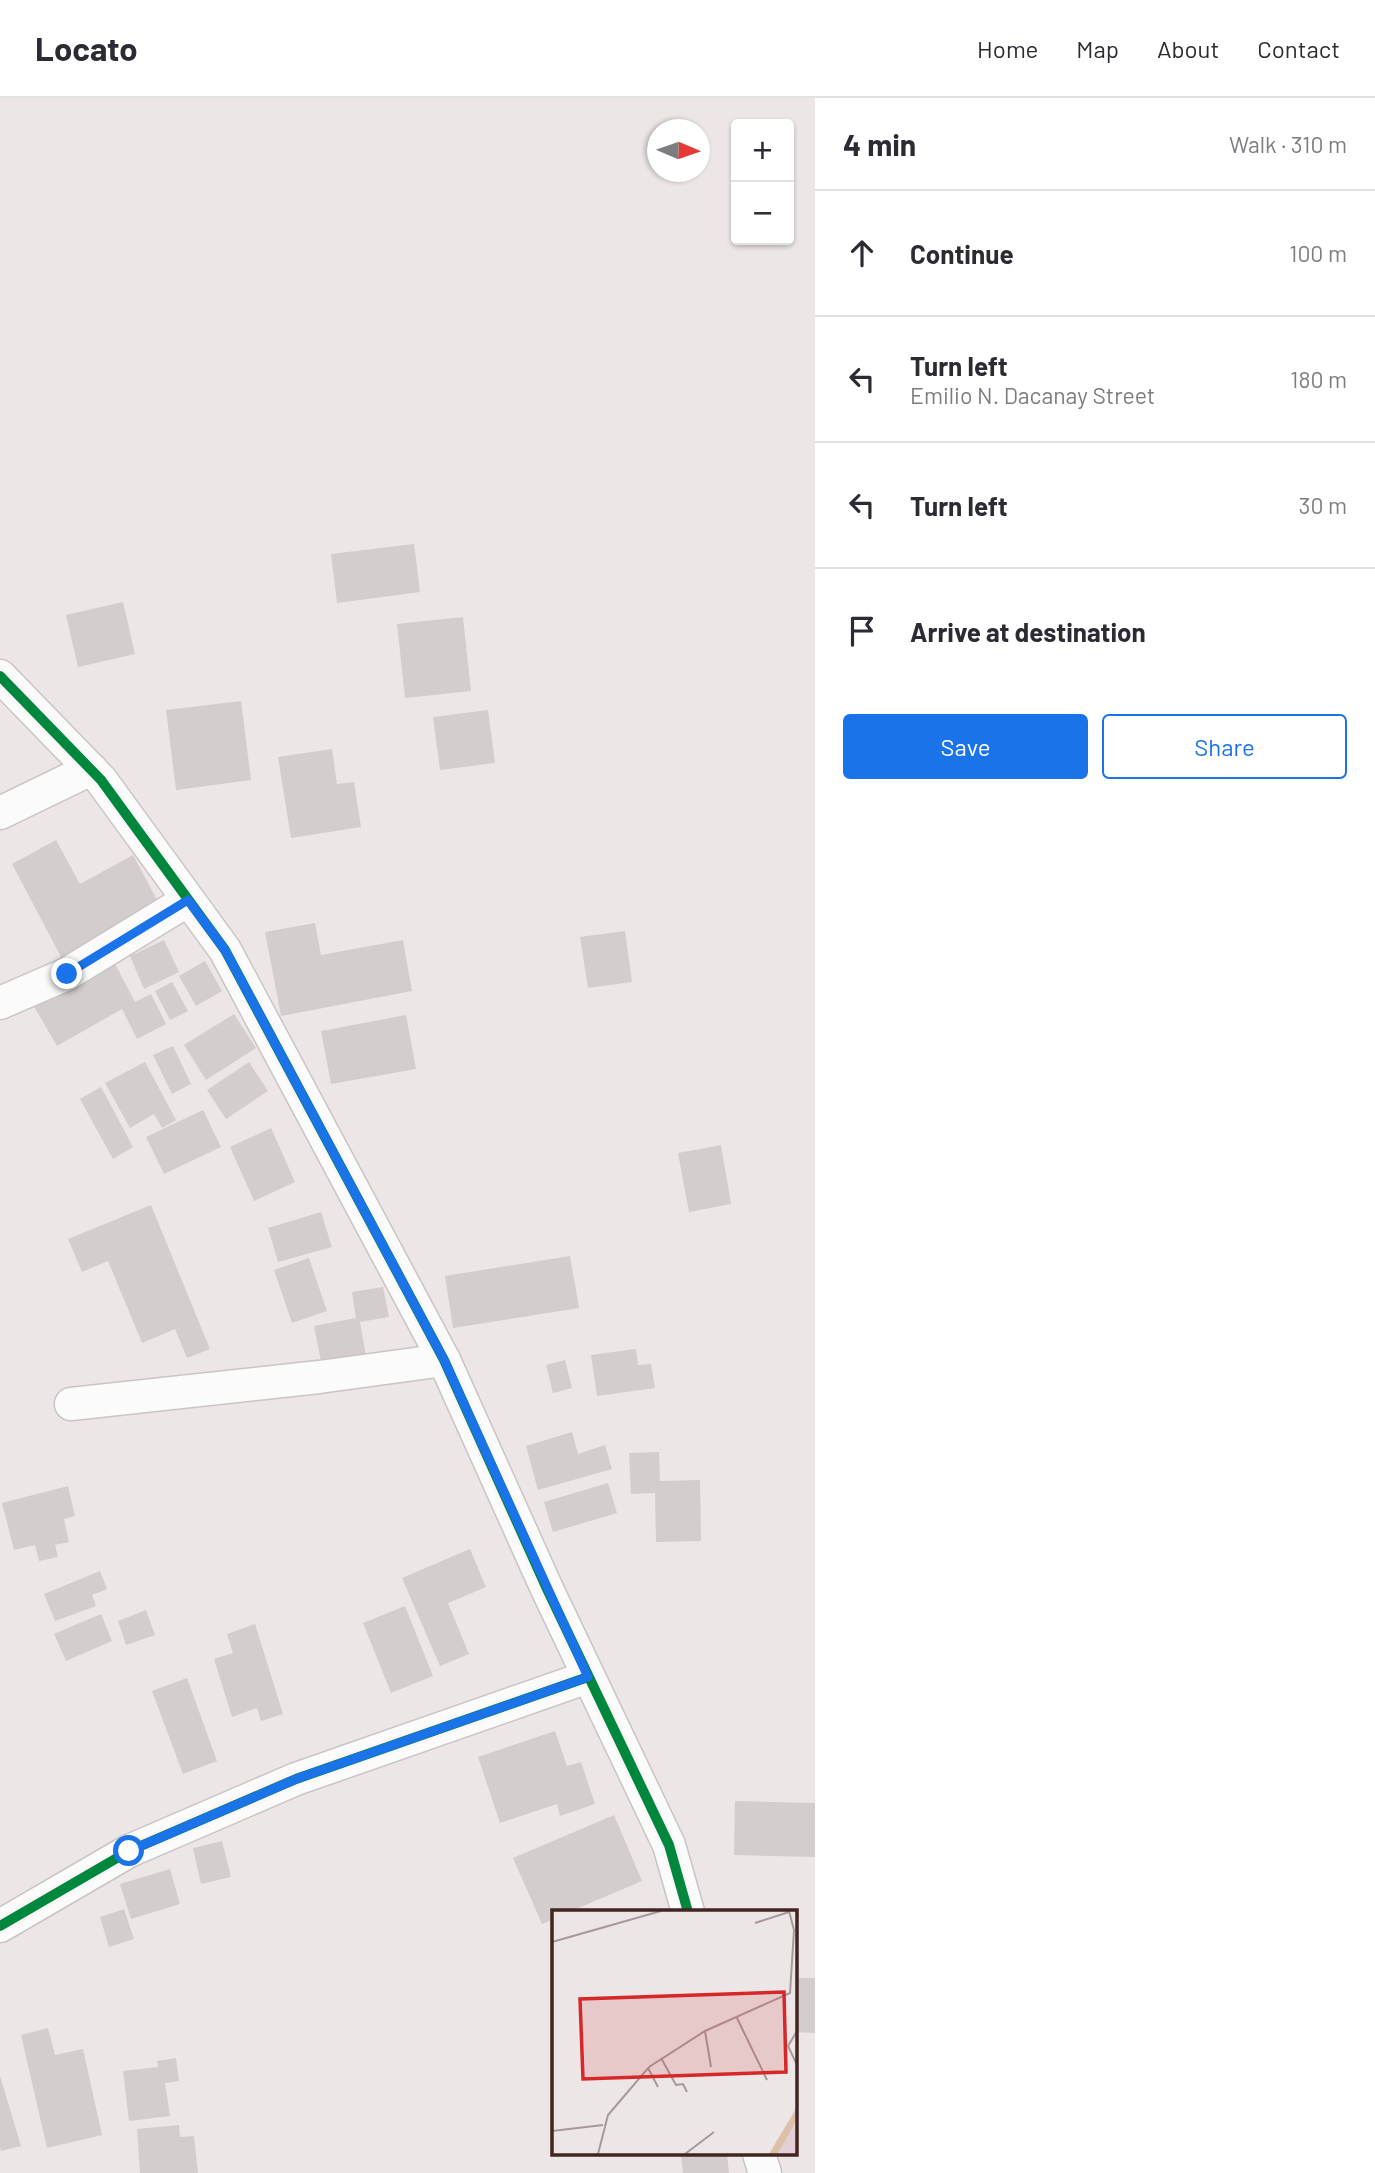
<!DOCTYPE html>
<meta charset="utf-8">
<style>
body{margin:0;font-family:Barlow,sans-serif;background:#f2f2f3;color:#2b2b33}
.controls{position:absolute;right:21px;top:21px;display:grid;overflow:hidden;border-radius:7px;box-shadow:0 2px 5px #0004}
.controls button{width:63px;height:63px;display:grid;place-items:center;padding:0;border:0;border-bottom:2px solid #e1e1e2;background:#fff;color:#2b2b33;font:35px sans-serif}
.compass{position:absolute;left:647px;top:21px;width:63px;height:63px;border-radius:50%;background:#fff;box-shadow:0 2px 5px #0004;rotate:92deg}
.stop{position:absolute;width:21px;height:21px;margin:-16px;border:5px solid #1a73e8;border-radius:50%;background:#fff}
.stop.end{background:#1a73e8;border-color:#fff;box-shadow:0 2px 7px #0008}
.list{margin:0;padding:0;list-style:none}
h2{display:flex;justify-content:space-between;align-items:center;height:91px;margin:0;padding:0 28px;font-size:30px}
h2 small{font-size:23px;font-weight:400;color:#7c7c81}
.list li{display:grid;grid-template-columns:46px 1fr auto;gap:21px;align-items:center;box-sizing:border-box;height:126px;padding:0 28px;border-top:2px solid #e1e1e2}
.list b{display:block;font-size:26px;white-space:nowrap}
.list p{margin:0;font-size:23px;white-space:nowrap;color:#7c7c81}
.list em{font-size:23px;font-style:normal;color:#7c7c81}
.actions{display:flex;gap:14px;padding:21px 28px}
.actions a{flex:1;padding:16px 0;border:2px solid #1a73e8;border-radius:7px;text-align:center;font-size:24px;color:#1a73e8}
.actions .main{background:#1a73e8;color:#fff}
.icon{flex:none;width:38px;height:38px;fill:none;stroke:currentColor;stroke-width:2;stroke-linecap:round;stroke-linejoin:round}
.map{position:relative;flex:none;width:815px;height:2075px;overflow:hidden}
header{display:flex;align-items:center;gap:42px;box-sizing:border-box;height:98px;padding:0 35px;background:#fff;border-bottom:2px solid #e1e1e2}
header strong{font-size:33px}
nav{display:flex;gap:38px;margin-inline-start:auto;font-size:24px}
main{display:flex}
aside{flex:1;background:#fff}
.map>svg:first-child{display:block}
.building{fill:#d3cdce}
.lines{fill:none;stroke-linecap:round;stroke-linejoin:round}
.street-casing{stroke:#cac4c4;stroke-width:35}
.street{stroke:#fcfbfb;stroke-width:32}
.cycleway-casing{stroke:#faf5f6;stroke-width:15}
.cycleway{stroke:#00873e;stroke-width:10}
.route{stroke:#1a73e8;stroke-width:9}
.inset-road{fill:none;stroke:#a89998;stroke-width:2}
.view{fill:#d62828;fill-opacity:0.15;stroke:#d62828;stroke-width:3.5}
.inset-edge{fill:none;stroke:#412522;stroke-width:3.5}
</style>
<header>
<strong>Locato</strong>
<nav><a>Home</a><a>Map</a><a>About</a><a>Contact</a></nav>
</header>
<main>
<div class="map">
<svg width="815" height="2075" viewBox="0 0 815 2075">
<rect width="100%" height="100%" fill="#ece6e7"/>
<g class="building">
<polygon points="414,446 420,494 337,505 331,456"/>
<polygon points="123,504 135,556 78,569 66,517"/>
<polygon points="463,519 471,593 405,600 397,526"/>
<polygon points="241,603 251,682 176,692 166,612"/>
<polygon points="488,612 495,665 440,672 433,619"/>
<polygon points="332,651 337,686 354,684 361,729 291,740 278,659"/>
<polygon points="56,742 80,786 133,757 165,817 67,870 12,766"/>
<polygon points="315,825 321,857 403,842 412,893 281,918 265,834"/>
<polygon points="625,833 632,884 588,890 580,839"/>
<polygon points="164,842 179,874 144,891 130,858"/>
<polygon points="112,860 135,904 151,896 166,926 137,941 122,911 57,948 28,898 47,886 56,902 52,892"/>
<polygon points="205,863 222,893 196,908 179,878"/>
<polygon points="172,884 188,913 170,922 155,893"/>
<polygon points="234,916 256,950 206,982 184,947"/>
<polygon points="406,917 416,971 331,986 321,933"/>
<polygon points="173,948 191,986 172,996 153,957"/>
<polygon points="145,964 176,1022 162,1030 154,1016 130,1030 105,985"/>
<polygon points="249,964 268,993 226,1021 207,992"/>
<polygon points="101,989 133,1049 113,1061 80,1001"/>
<polygon points="203,1012 221,1049 164,1076 146,1039"/>
<polygon points="271,1030 295,1084 254,1103 230,1049"/>
<polygon points="721,1047 731,1106 689,1114 678,1055"/>
<polygon points="151,1107 210,1251 187,1260 175,1231 142,1245 108,1163 82,1174 68,1141"/>
<polygon points="321,1114 332,1149 278,1164 268,1130"/>
<polygon points="570,1158 579,1210 453,1230 445,1178"/>
<polygon points="309,1160 327,1213 292,1225 274,1172"/>
<polygon points="383,1189 389,1219 360,1224 369,1276 325,1284 314,1228 356,1220 352,1194"/>
<polygon points="636,1251 638,1267 651,1266 655,1290 597,1298 591,1257"/>
<polygon points="565,1262 572,1290 553,1295 546,1267"/>
<polygon points="572,1334 578,1356 605,1347 612,1371 538,1392 526,1348"/>
<polygon points="659,1354 660,1383 700,1382 701,1443 656,1444 655,1395 631,1396 629,1355"/>
<polygon points="608,1385 617,1415 553,1434 544,1404"/>
<polygon points="68,1388 75,1418 64,1421 69,1444 55,1447 58,1459 39,1463 35,1447 14,1452 2,1405"/>
<polygon points="470,1451 486,1489 448,1505 469,1556 440,1568 402,1480"/>
<polygon points="100,1473 107,1491 92,1497 96,1508 55,1523 44,1496"/>
<polygon points="405,1508 433,1578 391,1595 363,1525"/>
<polygon points="146,1512 155,1537 126,1547 118,1523"/>
<polygon points="101,1516 112,1543 66,1563 54,1536"/>
<polygon points="255,1526 283,1616 261,1623 257,1610 232,1619 214,1561 233,1555 227,1536"/>
<polygon points="187,1580 217,1663 183,1676 152,1593"/>
<polygon points="555,1633 567,1668 581,1664 595,1706 560,1718 557,1706 500,1725 478,1659"/>
<polygon points="735,1703 815,1705 815,1759 734,1757"/>
<polygon points="614,1717 642,1783 569,1814 554,1814 554,1821 542,1826 513,1760"/>
<polygon points="222,1743 231,1779 201,1786 193,1750"/>
<polygon points="170,1771 180,1806 131,1821 120,1786"/>
<polygon points="124,1811 134,1841 109,1849 100,1819"/>
<polygon points="796,1880 815,1880 815,1935 796,1934"/>
<polygon points="48,1930 55,1957 83,1951 102,2037 47,2050 21,1937"/>
<polygon points="176,1960 179,1983 165,1985 170,2018 129,2023 123,1973 158,1969 157,1963"/>
<polygon points="0,1978 21,2048 1,2053 0,2049"/>
<polygon points="179,2027 180,2039 194,2038 198,2075 140,2075 137,2031"/>
<polygon points="681,2056 727,2056 729,2075 683,2075"/>
</g>
<g class="lines">
<defs>
<g id="street">
<polyline points="0,578 101,682 225,852 444,1262 547,1491 669,1747 688,1814"/>
<polyline points="0,715 91,671"/>
<polyline points="0,905 67,876 188,802"/>
<polyline points="71,1306 319,1279 444,1262"/>
<polyline points="0,1828 129,1753 296,1681 588,1579"/>
<polyline points="759,2056 765,2075"/>
</g>
</defs>
<use href="#street" class="street-casing"/>
<use href="#street" class="street"/>
<defs>
<g id="cycleway">
<polyline points="0,578 101,682 225,852 444,1262 547,1491 669,1747 688,1814"/>
<polyline points="0,1828 129,1753 296,1681 588,1579"/>
</g>
</defs>
<use href="#cycleway" class="cycleway-casing"/>
<use href="#cycleway" class="cycleway"/>
</g>
<g class="lines">
<polyline class="route" points="67,876 188,802 225,852 444,1262 588,1579 296,1681 129,1753"/>
</g>
<g transform="translate(552 1812)">
<rect width="245" height="245" fill="#ece6e7"/>
<path d="M245 212V244H227L237 220Z" fill="#e5cfd7"/>
<path d="M245 197V209L226 244H217Z" fill="#dcc0a7"/>
<path class="inset-road" d="M203 13 237 2M0 32 109 1M184 106 215 170M153 121 159 157M245 121 236 136 245 155M109 148 124 175 131 174 135 182M96 158 106 177M0 221 51 215M46 244 56 205 97 157 153 121 238 83 242 20 237 1M133 244 162 222"/>
<path class="view" d="M232 82 234 162 31 169 28 89Z"/>
<rect width="245" height="245" class="inset-edge"/>
</g>
</svg>
<div class="controls">
<button>+</button>
<button>−</button>
</div>
<svg class="compass" viewBox="-18 -18 36 36"><path d="M0-13l5 13h-10z" fill="#e53935"/><path d="M0 13l5-13h-10z" fill="#7c7c81"/></svg>
<div class="stop" style="left:129px;top:1753px"></div>
<div class="stop end" style="left:67px;top:876px"></div>
</div>
<aside>
<h2>4 min<small>Walk · 310 m</small></h2>
<ul class="list">
<li><svg class="icon" aria-label="ahead" viewBox="0 0 24 24"><path d="M12 20V5M6 11l6-6 6 6"/></svg><div><b>Continue</b></div><em>100 m</em></li>
<li><svg class="icon" aria-label="left" viewBox="0 0 24 24"><path d="M17 20v-9H6M10 6l-5 5 5 5"/></svg><div><b>Turn left</b><p>Emilio N. Dacanay Street</p></div><em>180 m</em></li>
<li><svg class="icon" aria-label="left" viewBox="0 0 24 24"><path d="M17 20v-9H6M10 6l-5 5 5 5"/></svg><div><b>Turn left</b></div><em>30 m</em></li>
<li><svg class="icon" aria-label="arrive" viewBox="0 0 24 24"><path d="M6 21V4h12l-3 4 3 4H6"/></svg><div><b>Arrive at destination</b></div></li>
</ul>
<div class="actions"><a class="main">Save</a><a>Share</a></div>
</aside>
</main>
